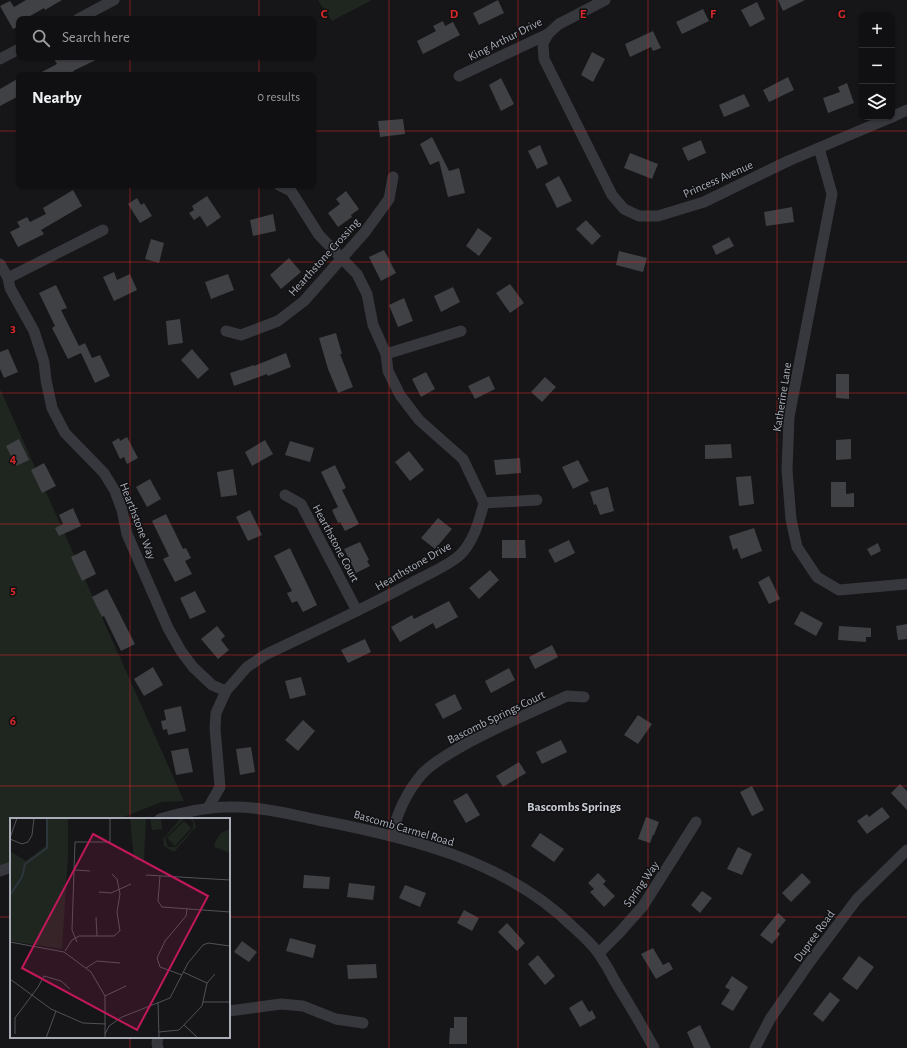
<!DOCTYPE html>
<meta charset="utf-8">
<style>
body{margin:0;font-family:"Alegreya Sans",sans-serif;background:#1e1e20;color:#f1f3f6}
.controls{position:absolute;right:12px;top:12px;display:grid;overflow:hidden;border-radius:8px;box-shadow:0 1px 3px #0004}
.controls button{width:36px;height:36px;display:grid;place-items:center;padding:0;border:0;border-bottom:1px solid #303032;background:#101012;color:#f1f3f6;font:20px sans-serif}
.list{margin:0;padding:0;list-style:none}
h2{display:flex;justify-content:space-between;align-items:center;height:52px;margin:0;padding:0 16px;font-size:17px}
h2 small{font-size:13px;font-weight:400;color:#9c9d9f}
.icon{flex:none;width:22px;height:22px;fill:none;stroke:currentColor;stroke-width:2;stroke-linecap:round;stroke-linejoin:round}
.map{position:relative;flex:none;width:907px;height:1048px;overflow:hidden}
.search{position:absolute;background:#101012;box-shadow:0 1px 3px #0004;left:16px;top:16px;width:300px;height:44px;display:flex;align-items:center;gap:10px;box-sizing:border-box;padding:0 14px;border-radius:8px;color:#9c9d9f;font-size:15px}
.panel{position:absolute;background:#101012;box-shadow:0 1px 3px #0004;left:16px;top:72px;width:300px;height:116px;border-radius:8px}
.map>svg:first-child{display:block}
.green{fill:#1e261f}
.building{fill:#404145}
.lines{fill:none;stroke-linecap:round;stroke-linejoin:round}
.street{stroke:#37383d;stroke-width:11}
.grid{fill:none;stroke:#d62828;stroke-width:1;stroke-opacity:0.55}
.labels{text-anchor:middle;stroke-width:3;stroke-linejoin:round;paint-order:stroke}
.street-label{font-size:12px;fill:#a8adb8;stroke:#111113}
.neighbourhood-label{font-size:13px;font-weight:bold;fill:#c9ccd4;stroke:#111113}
.inset-river{fill:none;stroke:#2c353c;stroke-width:2}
.inset-road{fill:none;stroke:#505258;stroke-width:1}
.view{fill:#c2185b;fill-opacity:0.15;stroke:#c2185b;stroke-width:2}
.inset-edge{fill:none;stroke:#a8adb8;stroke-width:2}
.grid-label{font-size:13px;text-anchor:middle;font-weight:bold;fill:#d62828;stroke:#111113;stroke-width:3;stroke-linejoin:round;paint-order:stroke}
</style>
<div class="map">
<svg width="907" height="1048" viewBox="0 0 907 1048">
<rect width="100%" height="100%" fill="#161618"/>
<g class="green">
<polygon points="318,0 372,0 332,21"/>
<polygon points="0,389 184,801 162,802 118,819 11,819 11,861 0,866"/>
</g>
<g class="building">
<polygon points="26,0 62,0 45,10 44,8 25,19 19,19 19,26 13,29 0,6 10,1 14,7"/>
<polygon points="498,0 504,13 479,25 473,13"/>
<polygon points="778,0 805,0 783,11"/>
<polygon points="757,2 765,19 750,27 741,10"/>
<polygon points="703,9 709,21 682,34 676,22"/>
<polygon points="443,21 445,26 453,22 460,35 423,54 417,41 436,31 433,26"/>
<polygon points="653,31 661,48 653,51 651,47 630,57 625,44"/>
<polygon points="592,52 605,59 593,82 581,75"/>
<polygon points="53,57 102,57 73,71 75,75 36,75 57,64"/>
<polygon points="788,77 794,90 769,102 763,90"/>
<polygon points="19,78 19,96 0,106 0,89"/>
<polygon points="501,78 514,104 501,111 489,85"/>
<polygon points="847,83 854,103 828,113 823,98 840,92 838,87"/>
<polygon points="744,94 750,106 724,117 719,105"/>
<polygon points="403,119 405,134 380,137 378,121"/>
<polygon points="432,137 449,171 459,168 465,193 448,197 439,161 430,165 420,144"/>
<polygon points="701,140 706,153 688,161 682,148"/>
<polygon points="540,145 548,164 537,169 528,151"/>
<polygon points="630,153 658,164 652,179 624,168"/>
<polygon points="559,176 572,201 557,208 545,184"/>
<polygon points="73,190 82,206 41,230 44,234 18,247 10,232 20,227 17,222 27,217 30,222 46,214 43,208"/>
<polygon points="346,191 359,209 351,215 352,217 338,227 328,213 340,204 336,199"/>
<polygon points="207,196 221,217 207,227 200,216 194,220 189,213 194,210 192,206"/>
<polygon points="137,198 141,205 144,203 152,216 140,223 128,204"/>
<polygon points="792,207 794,222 766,226 764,212"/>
<polygon points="273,214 276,231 253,236 250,220"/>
<polygon points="586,220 601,236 592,245 576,229"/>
<polygon points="478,228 492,238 479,256 466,246"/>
<polygon points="729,237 734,246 716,255 712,246"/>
<polygon points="151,239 164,243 159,263 145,259"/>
<polygon points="384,250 396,273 381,281 369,257"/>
<polygon points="619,251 647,258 643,272 616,265"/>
<polygon points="289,258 301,272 281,289 270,275"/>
<polygon points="114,272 117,280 130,274 137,290 114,301 103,277"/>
<polygon points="228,274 234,290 211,299 205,282"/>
<polygon points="510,284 524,303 510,313 496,293"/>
<polygon points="56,285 67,308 61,310 79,346 85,343 92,358 100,355 110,376 95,383 81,353 68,359 52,328 55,326 39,293"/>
<polygon points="453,287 460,302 441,312 434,296"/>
<polygon points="404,298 413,321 398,327 389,305"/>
<polygon points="180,319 183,343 168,345 166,321"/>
<polygon points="336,333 342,354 340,354 353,387 338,393 328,369 319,338"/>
<polygon points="8,349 18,372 4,378 0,369 0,352"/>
<polygon points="192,349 209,369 198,379 181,360"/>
<polygon points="286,353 291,367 268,376 267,374 234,386 230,373 254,365 254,366"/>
<polygon points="426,372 435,389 421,397 412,379"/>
<polygon points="836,374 849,374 849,399 836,398"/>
<polygon points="489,376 495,389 475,399 468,386"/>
<polygon points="545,377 556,387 542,402 531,392"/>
<polygon points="127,437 138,458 127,464 124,457 120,459 112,442 119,438 120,441"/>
<polygon points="19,439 29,460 16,466 6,446"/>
<polygon points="851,439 851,459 836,460 836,440"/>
<polygon points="265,440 273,454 252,466 245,452"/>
<polygon points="290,441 314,448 310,462 285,455"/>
<polygon points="731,444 732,458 705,459 705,445"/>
<polygon points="409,451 424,470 410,481 395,462"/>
<polygon points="520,458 521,473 496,475 494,460"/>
<polygon points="578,460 589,481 573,489 562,467"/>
<polygon points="44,463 56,486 42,493 31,470"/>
<polygon points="335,465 346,488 342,490 359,524 345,531 340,522 338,523 332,510 338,507 321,472"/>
<polygon points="233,469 237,495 221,497 217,472"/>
<polygon points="751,476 754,504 739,506 736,477"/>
<polygon points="150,479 161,499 147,507 136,487"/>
<polygon points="831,482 846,482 846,494 854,493 854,507 831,507"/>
<polygon points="608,487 614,511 600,515 596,504 594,505 590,492"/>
<polygon points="73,508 81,526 59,536 55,528 63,524 59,515"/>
<polygon points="250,510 262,535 248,541 236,517"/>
<polygon points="166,514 183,549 186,548 191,558 185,561 192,574 175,582 163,559 169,556 152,521"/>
<polygon points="438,518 452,529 435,549 421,538"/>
<polygon points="754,528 762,551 741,559 737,548 733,550 729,536"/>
<polygon points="502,540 525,540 526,558 502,558"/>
<polygon points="569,540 575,553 555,563 548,550"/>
<polygon points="360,542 369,560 367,561 370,566 356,573 344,549"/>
<polygon points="878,543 881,551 871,556 867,549"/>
<polygon points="290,548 317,605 303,612 297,601 292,603 287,593 292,591 274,556"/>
<polygon points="85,550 96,574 82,581 71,557"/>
<polygon points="490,570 499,580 479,599 469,588"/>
<polygon points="769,576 780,599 769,604 758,582"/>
<polygon points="107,589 135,644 121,651 104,616 102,617 92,597"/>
<polygon points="195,591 206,612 190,619 180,598"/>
<polygon points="449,601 458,617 436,629 433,623 400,642 391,627 412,615 414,619"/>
<polygon points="801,611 823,623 816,636 794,624"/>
<polygon points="907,624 907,639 898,640 896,626"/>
<polygon points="217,626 225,636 221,640 229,650 218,659 201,639"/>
<polygon points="839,626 871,628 871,637 866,637 866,642 838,640"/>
<polygon points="365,639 371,652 348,663 341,650"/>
<polygon points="552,645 558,657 535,669 529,657"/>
<polygon points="153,667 163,685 144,696 134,679"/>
<polygon points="509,668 515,680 491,693 485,681"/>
<polygon points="301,677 306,695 290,699 285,681"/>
<polygon points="455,694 462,709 443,719 435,704"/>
<polygon points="181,706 186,731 168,735 167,729 163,730 161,721 166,720 164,710"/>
<polygon points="638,715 652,724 638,744 624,735"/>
<polygon points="303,720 315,731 298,751 285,740"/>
<polygon points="561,740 567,752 542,764 536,752"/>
<polygon points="251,747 255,772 240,775 236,749"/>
<polygon points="188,748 193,772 176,775 171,751"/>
<polygon points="519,762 526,773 503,787 496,776"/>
<polygon points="900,784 907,791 907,810 891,793"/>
<polygon points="752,786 764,810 752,816 740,792"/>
<polygon points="467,793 480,815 466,823 453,801"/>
<polygon points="882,807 890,817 867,834 857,821 867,814 869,817"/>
<polygon points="646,817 659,822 654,835 653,835 650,843 638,839"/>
<polygon points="540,833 564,849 554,862 531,846"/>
<polygon points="738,847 752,854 742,875 727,869"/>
<polygon points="598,873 606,881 603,884 615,896 604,907 590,892 594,889 588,883"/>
<polygon points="802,873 811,882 791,902 782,893"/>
<polygon points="304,875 330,877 329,889 303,888"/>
<polygon points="349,883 375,886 373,900 347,897"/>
<polygon points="405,885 426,893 420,907 399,898"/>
<polygon points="702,891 712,898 700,913 691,905"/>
<polygon points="464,910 479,918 472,931 457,923"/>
<polygon points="778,913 786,920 777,931 780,934 772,944 760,935"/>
<polygon points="507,923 525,943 517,951 498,932"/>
<polygon points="290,938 316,945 313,958 286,951"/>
<polygon points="242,941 257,952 249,962 234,952"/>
<polygon points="653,948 663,965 669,962 673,969 656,979 641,954"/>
<polygon points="538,955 555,976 545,985 528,964"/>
<polygon points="859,956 874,967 857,990 842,979"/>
<polygon points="376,964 377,978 348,979 347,965"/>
<polygon points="732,976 748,987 733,1011 721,1004 730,990 725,987"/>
<polygon points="830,992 840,1000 823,1022 813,1014"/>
<polygon points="582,1000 589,1012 592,1010 596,1018 580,1027 569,1008"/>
<polygon points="454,1017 467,1017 467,1044 449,1044 450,1028 454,1028"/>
<polygon points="700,1025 711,1048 694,1048 687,1032"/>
</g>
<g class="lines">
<g class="street">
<polyline points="78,19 114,0"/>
<polyline points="548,34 543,43 544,59 612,195 624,209 639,216 658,216 704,202 788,161 892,117"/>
<polyline points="0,59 19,49"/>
<polyline points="459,76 548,34 559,24 605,0"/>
<polyline points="892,117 907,110"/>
<polyline points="819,148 832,194 789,417 787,470 791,519 797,547 817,577 839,590 907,584"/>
<polyline points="0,264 8,278 10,288 34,331 44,362 46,380 52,408 65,433 104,473 115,491 122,510 127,534 168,628 181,651 193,667 212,685 226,691"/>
<polyline points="8,278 103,230"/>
<polyline points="226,331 241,335 278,321 304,301 365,232 389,199 393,177"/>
<polyline points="386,354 461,331"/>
<polyline points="285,495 301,504 357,611"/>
<polyline points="484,503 537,500"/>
<path d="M208 808 220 787 215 728 216 713 226 691 247 667 265 655C315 631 366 608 415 581 429 574 449 565 460 555 474 541 479 521 484 503L463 459 419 420 400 395 388 371 386 354 373 325 367 294 357 274 319 235 291 191 279 185"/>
<path d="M160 819C182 813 205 807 228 807 258 806 289 814 318 820 407 837 505 860 572 926 581 934 592 944 599 954 605 963 611 973 616 983 629 1004 642 1026 654 1048"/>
<path d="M392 836C397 812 406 793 422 774 430 765 442 758 452 752 488 730 528 714 567 696L584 697"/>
<polyline points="0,871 11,867"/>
<polyline points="599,953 620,932 643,906 696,822"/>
<polyline points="229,1011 281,1004 303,1006 336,1019 363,1023"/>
<polyline points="158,1037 157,1043 158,1048"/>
<polyline points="755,1048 770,1019 809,963 857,899 907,850"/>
</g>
</g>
<path class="grid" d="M130 0V19M259 0V19M389 0V1048M518 0V1048M648 0V1048M777 0V1048M130 57V75M259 57V75M0 131H19M313 131H907M130 185V819M259 185V1048M0 262H907M0 393H907M0 524H907M0 655H907M0 786H907M0 917H11M229 917H907M130 1037V1048"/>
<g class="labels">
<g class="street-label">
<text transform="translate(505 39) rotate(-27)" y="4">King Arthur Drive</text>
<text transform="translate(718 179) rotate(-24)" y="4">Princess Avenue</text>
<text transform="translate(324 257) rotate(-48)" y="4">Hearthstone Crossing</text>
<text transform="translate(782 397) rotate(-81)" y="4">Katherine Lane</text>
<text transform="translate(138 521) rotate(69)" y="4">Hearthstone Way</text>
<text transform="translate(336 543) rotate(62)" y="4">Hearthstone Court</text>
<text transform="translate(413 566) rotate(-30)" y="4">Hearthstone Drive</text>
<text transform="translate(496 717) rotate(-26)" y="4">Bascomb Springs Court</text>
<text transform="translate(404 828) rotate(16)" y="4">Bascomb Carmel Road</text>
<text transform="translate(641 884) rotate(-55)" y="4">Spring Way</text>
<text transform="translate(814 936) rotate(-54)" y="4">Dupree Road</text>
</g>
<g class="neighbourhood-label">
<text x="574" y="811">Bascombs Springs</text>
</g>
</g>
<g transform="translate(10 818)">
<rect width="220" height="220" fill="#161618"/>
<path d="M38 0H58V37L52 131 0 123V33L16 43 38 26ZM120 0H136L134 42H124ZM140 0H151L152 11 142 12ZM171 0H175L155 20 158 29H166L183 11V4L179 0 183 1 186 9 164 34 154 28 153 21ZM174 3 181 10 165 28 157 20ZM220 11V35L204 29 206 22 211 15Z" fill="#1e261f"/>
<path class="inset-river" d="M0 77 12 59 15 46 37 30V0"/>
<path class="inset-road" d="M0 20 7 0M0 21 12 26 18 24 22 17 24 0M65 52 80 53M136 57 220 62M150 58 148 83 152 89 220 94M89 74 101 75 121 66M86 99 87 118M0 124 54 134 81 154 95 178V220M67 124 62 112 65 24H100V0M55 133 62 122 69 118H104L110 113 107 94 110 76 107 61 102 56M76 150 87 143 110 145M172 157 150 149 147 140 155 123 176 98 177 91M0 161 41 191 73 205 96 206M197 165 205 156M95 178 116 168M148 184 149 220M193 184H220M174 207 188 220M149 214 169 212 192 188 197 165 173 154M5 216V200L28 169 34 158 51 163 60 171M95 216 99 208 112 199 160 180 178 145 193 127 198 125 220 128M36 220 46 193"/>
<path class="view" d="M83 16 198 78 127 212 12 150Z"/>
<rect width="220" height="220" class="inset-edge"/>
</g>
<g class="grid-label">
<text x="324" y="18">C</text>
<text x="454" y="18">D</text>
<text x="583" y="18">E</text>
<text x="713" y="18">F</text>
<text x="842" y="18">G</text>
<text x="13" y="332">3</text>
<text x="13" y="463">4</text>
<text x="13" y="594">5</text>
<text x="13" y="725">6</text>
</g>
</svg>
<div class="controls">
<button>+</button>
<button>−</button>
<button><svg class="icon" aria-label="layers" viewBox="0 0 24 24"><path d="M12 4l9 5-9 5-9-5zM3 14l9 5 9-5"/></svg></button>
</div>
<div class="search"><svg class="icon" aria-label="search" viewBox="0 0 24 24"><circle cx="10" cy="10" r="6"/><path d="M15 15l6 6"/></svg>Search here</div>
<section class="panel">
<h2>Nearby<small>0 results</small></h2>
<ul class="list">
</ul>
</section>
</div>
